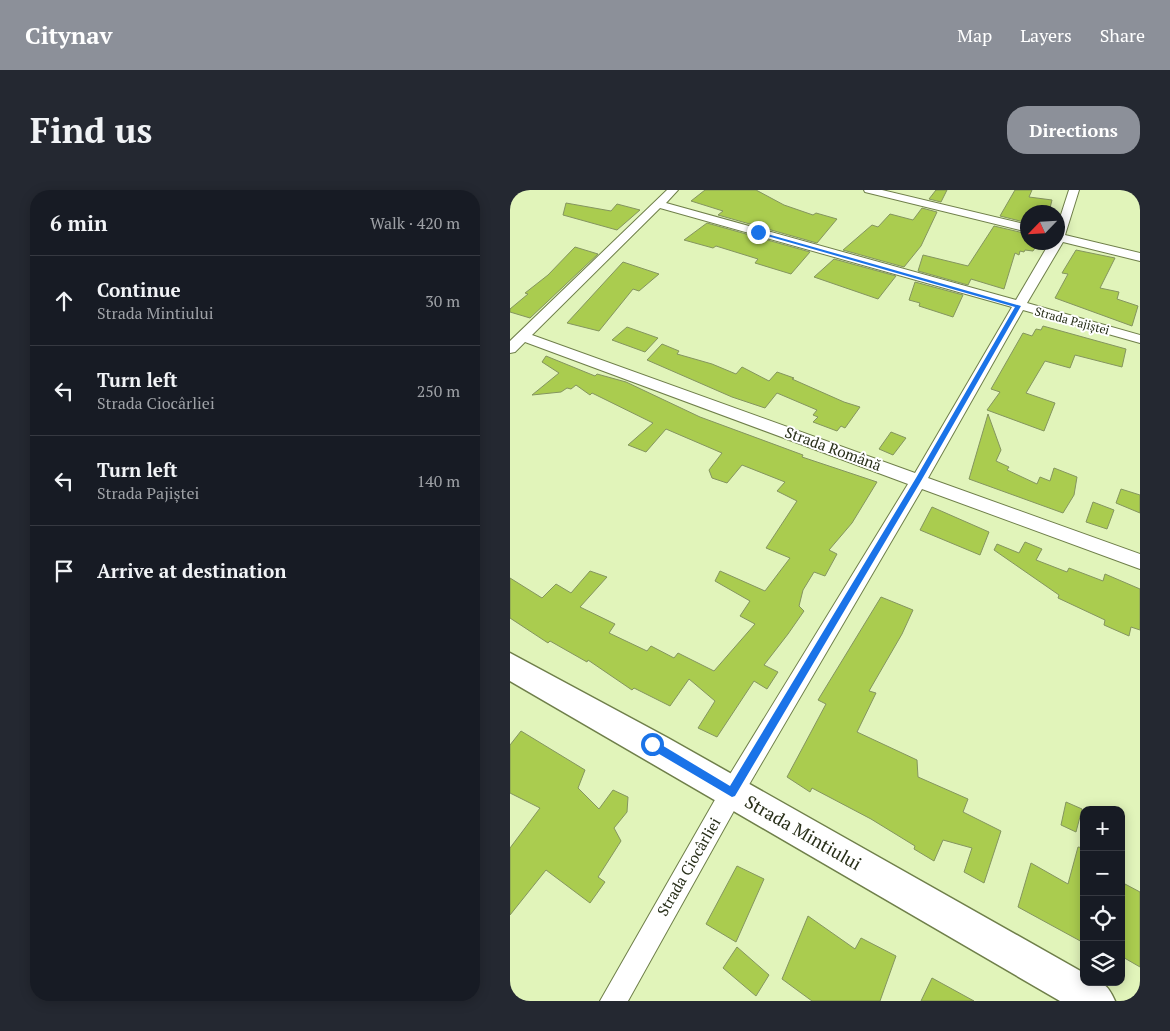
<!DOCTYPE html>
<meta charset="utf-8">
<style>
body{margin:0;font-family:"PT Serif",serif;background:#242831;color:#f1f3f6}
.controls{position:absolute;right:15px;bottom:15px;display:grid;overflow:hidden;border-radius:10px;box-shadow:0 2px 12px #0003}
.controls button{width:45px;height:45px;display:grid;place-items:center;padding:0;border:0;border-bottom:1px solid #363941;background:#171b24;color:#f1f3f6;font:25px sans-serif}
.compass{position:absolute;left:510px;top:15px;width:45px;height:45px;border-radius:50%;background:#171b24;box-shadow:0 2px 12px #0003;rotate:245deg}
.stop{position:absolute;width:15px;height:15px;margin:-11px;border:4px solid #1a73e8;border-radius:50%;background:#fff}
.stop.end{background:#1a73e8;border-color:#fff;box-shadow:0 1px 5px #0008}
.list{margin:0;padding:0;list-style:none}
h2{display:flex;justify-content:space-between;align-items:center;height:65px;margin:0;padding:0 20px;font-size:21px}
h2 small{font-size:16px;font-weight:400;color:#9ea1a6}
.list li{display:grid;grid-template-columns:32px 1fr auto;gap:15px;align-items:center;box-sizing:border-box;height:90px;padding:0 20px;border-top:1px solid #363941}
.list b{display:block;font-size:19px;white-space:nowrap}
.list p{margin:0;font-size:16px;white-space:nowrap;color:#9ea1a6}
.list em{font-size:16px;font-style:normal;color:#9ea1a6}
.icon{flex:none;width:28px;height:28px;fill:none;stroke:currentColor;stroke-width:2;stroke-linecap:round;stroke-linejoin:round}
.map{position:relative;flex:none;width:630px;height:811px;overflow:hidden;border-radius:20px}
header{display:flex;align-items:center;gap:30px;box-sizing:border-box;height:70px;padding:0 25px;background:#8c9099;color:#fff}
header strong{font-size:24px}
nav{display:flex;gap:28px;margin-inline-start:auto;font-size:18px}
.intro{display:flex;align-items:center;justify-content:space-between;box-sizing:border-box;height:120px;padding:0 30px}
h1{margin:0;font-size:35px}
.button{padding:12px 22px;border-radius:20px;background:#8c9099;color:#fff;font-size:18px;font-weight:700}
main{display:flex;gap:30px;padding:0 30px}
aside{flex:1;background:#171b24;border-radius:20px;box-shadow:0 2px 12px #0003}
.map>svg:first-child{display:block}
.building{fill:#aacc4f;stroke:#84955f}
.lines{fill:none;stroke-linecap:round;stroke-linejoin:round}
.street-casing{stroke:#6f7f4a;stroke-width:2}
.secondary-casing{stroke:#6f7f4a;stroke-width:3}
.street{fill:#fff;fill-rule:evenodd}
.secondary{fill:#fff;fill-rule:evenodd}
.route{fill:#1a73e8}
.labels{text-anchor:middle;stroke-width:4;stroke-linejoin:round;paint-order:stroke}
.far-street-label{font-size:12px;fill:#282f19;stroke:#fff}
.street-label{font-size:15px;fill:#282f19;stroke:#fff}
.near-street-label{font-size:18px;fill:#282f19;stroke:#fff}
</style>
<header>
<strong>Citynav</strong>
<nav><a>Map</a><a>Layers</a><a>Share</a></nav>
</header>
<div class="intro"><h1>Find us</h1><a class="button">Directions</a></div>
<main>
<aside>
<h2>6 min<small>Walk · 420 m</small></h2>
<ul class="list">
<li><svg class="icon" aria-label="ahead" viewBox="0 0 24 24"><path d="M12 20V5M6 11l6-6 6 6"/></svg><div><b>Continue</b><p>Strada Mintiului</p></div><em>30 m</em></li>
<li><svg class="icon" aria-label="left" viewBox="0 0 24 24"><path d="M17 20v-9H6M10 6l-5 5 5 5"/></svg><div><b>Turn left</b><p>Strada Ciocârliei</p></div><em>250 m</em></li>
<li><svg class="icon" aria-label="left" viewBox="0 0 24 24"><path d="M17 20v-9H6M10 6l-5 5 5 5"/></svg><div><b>Turn left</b><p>Strada Pajiștei</p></div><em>140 m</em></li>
<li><svg class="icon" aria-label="arrive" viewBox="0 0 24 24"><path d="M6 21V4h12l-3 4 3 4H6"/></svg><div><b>Arrive at destination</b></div></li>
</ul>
</aside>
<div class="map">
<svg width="630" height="811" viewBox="0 0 630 811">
<rect width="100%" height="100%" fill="#e1f4ba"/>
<g class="building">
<polygon points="195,0 246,0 274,15 303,25 306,23 327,29 307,53 208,25 213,21 181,11"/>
<polygon points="426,0 437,0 431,12 419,9"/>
<polygon points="505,0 522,0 519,7 542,10 539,22 518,22 518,33 490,26"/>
<polygon points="56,13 101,21 107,14 130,20 107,40 53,25"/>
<polygon points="412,18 427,22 411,56 394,77 333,60 362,35 368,37 380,24 403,30"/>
<polygon points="197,33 300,62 281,84 245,73 248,69 206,56 203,58 174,50"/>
<polygon points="484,36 518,44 518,52 529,52 523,61 515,60 514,62 510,61 509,65 505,63 494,99 461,89 458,95 408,81 413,65 458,76"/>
<polygon points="65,57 88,64 20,128 0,122 0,119 18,104 15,103 38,85"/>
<polygon points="566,60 605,68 590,98 609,102 607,109 628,116 622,136 545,108 558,84 552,83"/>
<polygon points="324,69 386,86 368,109 304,87"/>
<polygon points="113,72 149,84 129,101 123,99 89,141 57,133"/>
<polygon points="405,92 453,105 443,127 409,116 410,113 399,110"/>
<polygon points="533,136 616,159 612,177 565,165 560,178 535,171 516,203 545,213 534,241 477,220 490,202 481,199 513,143 522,146 526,139 531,140"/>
<polygon points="117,137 148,148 135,162 102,150"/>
<polygon points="152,154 169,161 167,164 202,174 226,184 232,177 259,191 267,182 284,188 282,189 334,212 350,217 335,238 331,236 327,241 303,232 308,227 303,225 307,220 267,203 255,218 222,207 137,170"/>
<polygon points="36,166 85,186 87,184 116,192 190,227 293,265 292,267 367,292 342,333 319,360 327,364 315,386 304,382 293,400 289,416 294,421 278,444 254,475 268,482 257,499 244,491 207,547 188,538 205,511 179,489 160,516 124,498 122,500 78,470 77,472 40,451 38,453 0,428 0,388 32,408 46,394 61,403 80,381 97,387 70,417 105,434 99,443 137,461 141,456 164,468 168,463 204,481 245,434 230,426 240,411 205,391 210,381 255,401 280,368 256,358 287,311 267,301 275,292 232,275 217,293 202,288 199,280 212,263 156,239 136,262 118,255 143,233 82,203 80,205 66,195 61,199 57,198 51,202 22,205 49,183 32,172"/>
<polygon points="478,224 491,260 486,271 499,277 497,280 527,294 530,287 540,291 544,278 567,287 564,305 553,323 459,289"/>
<polygon points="381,242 396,248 383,265 369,259"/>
<polygon points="611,299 630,305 630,323 606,313"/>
<polygon points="583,312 604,320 597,339 576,332"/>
<polygon points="422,317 479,342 470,365 410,340"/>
<polygon points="515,352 532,359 526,370 557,382 559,378 593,391 595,384 630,399 630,440 621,437 619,446 594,435 595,430 548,408 549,405 484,360 487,354 509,363"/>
<polygon points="371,407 403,420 392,444 359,501 366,503 347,542 407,570 408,587 458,609 453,622 491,641 474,693 454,682 462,658 433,650 424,671 404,659 405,656 361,629 302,598 300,602 277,587 316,514 308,510"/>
<polygon points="11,541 75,580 68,598 89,619 103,600 118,607 117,622 104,638 111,651 88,687 95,692 80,713 36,680 0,725 0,658 30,618 0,603 0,555"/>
<polygon points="556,612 572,619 566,642 551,635"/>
<polygon points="568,657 574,658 574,753 508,717 521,673 558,694"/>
<polygon points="227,676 254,689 226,752 196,734"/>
<polygon points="615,694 630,702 630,777 611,766 611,714"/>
<polygon points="298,726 345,759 351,748 386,766 370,811 302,811 272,789"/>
<polygon points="227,757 259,785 246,806 213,778"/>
<polygon points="422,788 464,811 411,811"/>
</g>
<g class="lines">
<defs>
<g id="street">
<path d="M157 0H168L156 13 506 110 540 52H548V34L559 0H569L555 45 630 63V71L553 52 517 113 630 145V153L513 120 418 288 630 364V379L412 299 230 610 118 811H90L214 594 398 294 15 152 5 162 0 163V151ZM150 18 502 117 405 283 22 145Z"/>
<polygon points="354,0 372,0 518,35 518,42 355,2"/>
</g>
<path id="secondary" d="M0 463 158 548 574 783V792C593 792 597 793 605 811H550L0 491Z"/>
</defs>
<use href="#street" class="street-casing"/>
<use href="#secondary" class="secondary-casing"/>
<use href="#street" class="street"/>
<use href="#secondary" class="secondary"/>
</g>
<polygon class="route" points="247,41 511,116 411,291 225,606 222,607 139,558 139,551 145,551 220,596 406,288 505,117 247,43"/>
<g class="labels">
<g class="far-street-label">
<text transform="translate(562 131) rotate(15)" y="4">Strada Pajiștei</text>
</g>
<g class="street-label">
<text transform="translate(323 259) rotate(20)" y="5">Strada Română</text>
<text transform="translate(179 677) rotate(-60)" y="5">Strada Ciocârliei</text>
</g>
<g class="near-street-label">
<text transform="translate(293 643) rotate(30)" y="6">Strada Mintiului</text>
</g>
</g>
</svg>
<div class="controls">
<button>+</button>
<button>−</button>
<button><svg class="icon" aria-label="locate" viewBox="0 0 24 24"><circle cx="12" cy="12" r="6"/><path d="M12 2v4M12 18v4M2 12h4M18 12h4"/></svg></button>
<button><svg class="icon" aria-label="layers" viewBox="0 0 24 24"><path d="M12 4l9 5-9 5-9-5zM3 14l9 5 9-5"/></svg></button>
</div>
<svg class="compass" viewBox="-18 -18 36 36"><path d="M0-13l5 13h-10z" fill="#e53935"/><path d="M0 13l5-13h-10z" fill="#9ea1a6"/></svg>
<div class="stop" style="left:142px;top:554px"></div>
<div class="stop end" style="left:248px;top:42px"></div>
</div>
</main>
